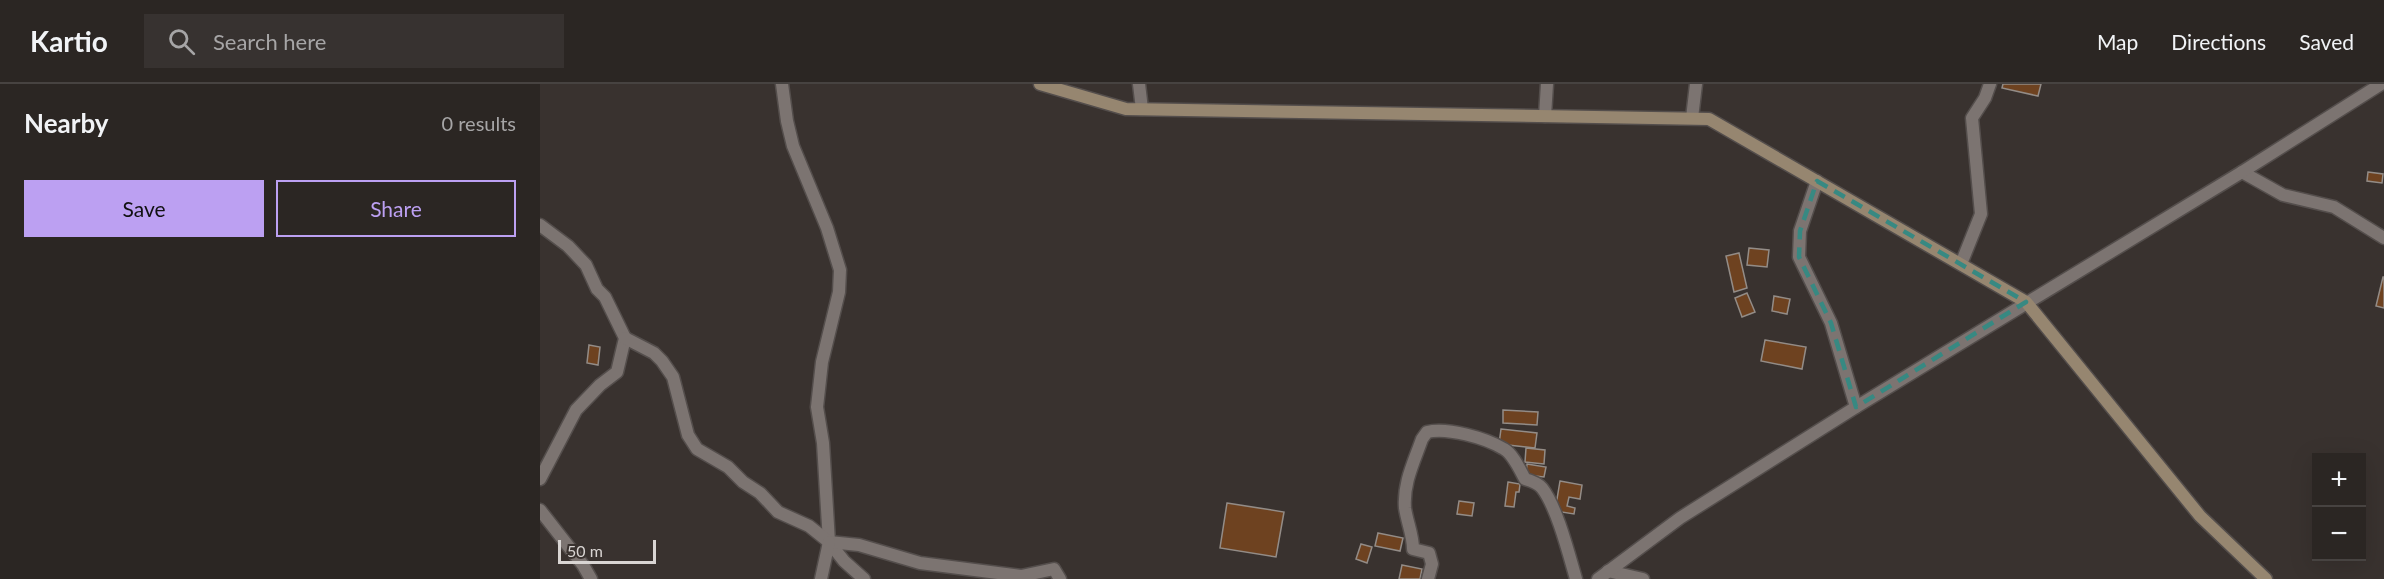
<!DOCTYPE html>
<meta charset="utf-8">
<style>
body{margin:0;font-family:Lato,sans-serif;background:#373230;color:#f1f3f6}
.controls{position:absolute;right:18px;bottom:18px;display:grid;overflow:hidden;border-radius:0px;box-shadow:0 6px 24px #0002}
.controls button{width:54px;height:54px;display:grid;place-items:center;padding:0;border:0;border-bottom:2px solid #474341;background:#2b2623;color:#f1f3f6;font:30px sans-serif}
.scale{position:absolute;left:18px;bottom:15px;width:98px;box-sizing:border-box;padding-left:6px;border:3px solid #d9d5d3;border-top:0;font-size:16px;line-height:21px;white-space:nowrap;color:#d9d5d3;-webkit-text-stroke:4px #39322f;paint-order:stroke}
.list{margin:0;padding:0;list-style:none}
h2{display:flex;justify-content:space-between;align-items:center;height:78px;margin:0;padding:0 24px;font-size:26px}
h2 small{font-size:20px;font-weight:400;color:#a6a5a6}
.actions{display:flex;gap:12px;padding:18px 24px}
.actions a{flex:1;padding:14px 0;border:2px solid #bca0f2;border-radius:0px;text-align:center;font-size:21px;color:#bca0f2}
.actions .main{background:#bca0f2;color:#111}
.icon{flex:none;width:33px;height:33px;fill:none;stroke:currentColor;stroke-width:2;stroke-linecap:round;stroke-linejoin:round}
.map{position:relative;flex:none;width:1844px;height:495px;overflow:hidden}
header{display:flex;align-items:center;gap:36px;box-sizing:border-box;height:84px;padding:0 30px;background:#2b2623;border-bottom:2px solid #474341}
header strong{font-size:28px}
nav{display:flex;gap:33px;margin-inline-start:auto;font-size:21px}
.search{width:420px;height:54px;background:#373230;display:flex;align-items:center;gap:15px;box-sizing:border-box;padding:0 21px;border-radius:0px;color:#a6a5a6;font-size:22px}
main{display:flex}
aside{flex:1;background:#2b2623}
.map>svg:first-child{display:block}
.building{fill:#6e4220;stroke:#938c87;stroke-width:1.5}
.lines{fill:none;stroke-linecap:round;stroke-linejoin:round}
.street-casing{stroke:#544e4c;stroke-width:15}
.secondary-casing{stroke:#544e4c;stroke-width:15}
.street{stroke:#7c7471;stroke-width:12}
.secondary{stroke:#968670;stroke-width:12}
.marked{fill:none;stroke:#378982;stroke-width:4.5;stroke-dasharray:12 8;stroke-linejoin:round}
</style>
<header>
<strong>Kartio</strong>
<div class="search"><svg class="icon" aria-label="search" viewBox="0 0 24 24"><circle cx="10" cy="10" r="6"/><path d="M15 15l6 6"/></svg>Search here</div>
<nav><a>Map</a><a>Directions</a><a>Saved</a></nav>
</header>
<main>
<aside>
<h2>Nearby<small>0 results</small></h2>
<ul class="list">
</ul>
<div class="actions"><a class="main">Save</a><a>Share</a></div>
</aside>
<div class="map">
<svg width="1844" height="495" viewBox="0 0 1844 495">
<rect width="100%" height="100%" fill="#39322f"/>
<g class="building">
<polygon points="1463,0 1501,0 1498,12 1462,4"/>
<polygon points="1828,88 1843,90 1842,99 1827,97"/>
<polygon points="1209,164 1229,166 1227,183 1207,181"/>
<polygon points="1199,169 1207,204 1194,208 1186,172"/>
<polygon points="1843,193 1844,193 1844,224 1836,222"/>
<polygon points="1207,209 1215,228 1202,233 1195,214"/>
<polygon points="1234,212 1250,215 1247,230 1232,227"/>
<polygon points="1225,256 1266,263 1262,285 1221,277"/>
<polygon points="49,261 60,263 58,281 47,279"/>
<polygon points="963,326 998,328 997,341 963,339"/>
<polygon points="961,345 997,349 995,364 959,360"/>
<polygon points="986,364 1005,366 1004,380 985,378"/>
<polygon points="987,380 1006,383 1004,393 986,391"/>
<polygon points="1020,397 1042,401 1040,415 1029,413 1027,422 1035,424 1034,430 1015,427"/>
<polygon points="968,398 980,400 979,408 976,408 974,423 965,422"/>
<polygon points="919,417 934,419 932,432 917,430"/>
<polygon points="687,419 744,428 736,473 680,464"/>
<polygon points="838,449 863,454 860,467 835,462"/>
<polygon points="821,460 832,463 827,479 816,475"/>
<polygon points="862,481 882,485 880,495 859,495"/>
</g>
<g class="lines">
<defs>
<g id="street">
<polyline points="242,0 247,37 253,62 287,144 300,186 299,208 282,278 277,323 283,359 289,458 304,477 324,495"/>
<polyline points="599,0 602,25"/>
<polyline points="1005,32 1007,0"/>
<polyline points="1152,34 1156,0"/>
<polyline points="1702,88 1743,111 1794,123 1844,154"/>
<polyline points="1277,97 1260,147 1259,173 1291,239 1316,323"/>
<polyline points="0,141 28,162 46,181 57,205 65,213 85,254 77,288 60,301 36,326 0,395"/>
<polyline points="1421,180 1441,130 1432,34 1445,14 1450,0"/>
<polyline points="85,254 114,269 122,277 133,293 148,351 157,365 188,383 203,398 220,409 238,428 269,442 289,458 319,461 380,479 481,492 514,485 520,495"/>
<polyline points="0,426 43,481 51,495"/>
<polyline points="1068,487 1103,495"/>
<polyline points="281,495 289,458"/>
<path d="M888 495 892 480 889 469 873 465C873 451 867 438 865 424 863 399 874 378 882 355L887 348C907 343 946 354 964 365 973 370 980 386 985 395 992 397 998 399 1002 404 1017 423 1029 471 1036 495"/>
<polyline points="1058,495 1140,434 1316,323 1702,88 1841,0"/>
</g>
<polyline id="secondary" points="500,0 586,25 1169,35 1486,218 1660,432 1726,495"/>
</defs>
<use href="#street" class="street-casing"/>
<use href="#secondary" class="secondary-casing"/>
<use href="#street" class="street"/>
<use href="#secondary" class="secondary"/>
</g>
<path class="marked" d="M1277 97 1486 218 1316 323 1291 239 1259 173 1260 147Z"/>
</svg>
<div class="controls">
<button>+</button>
<button>−</button>
</div>
<div class="scale">50 m</div>
</div>
</main>
